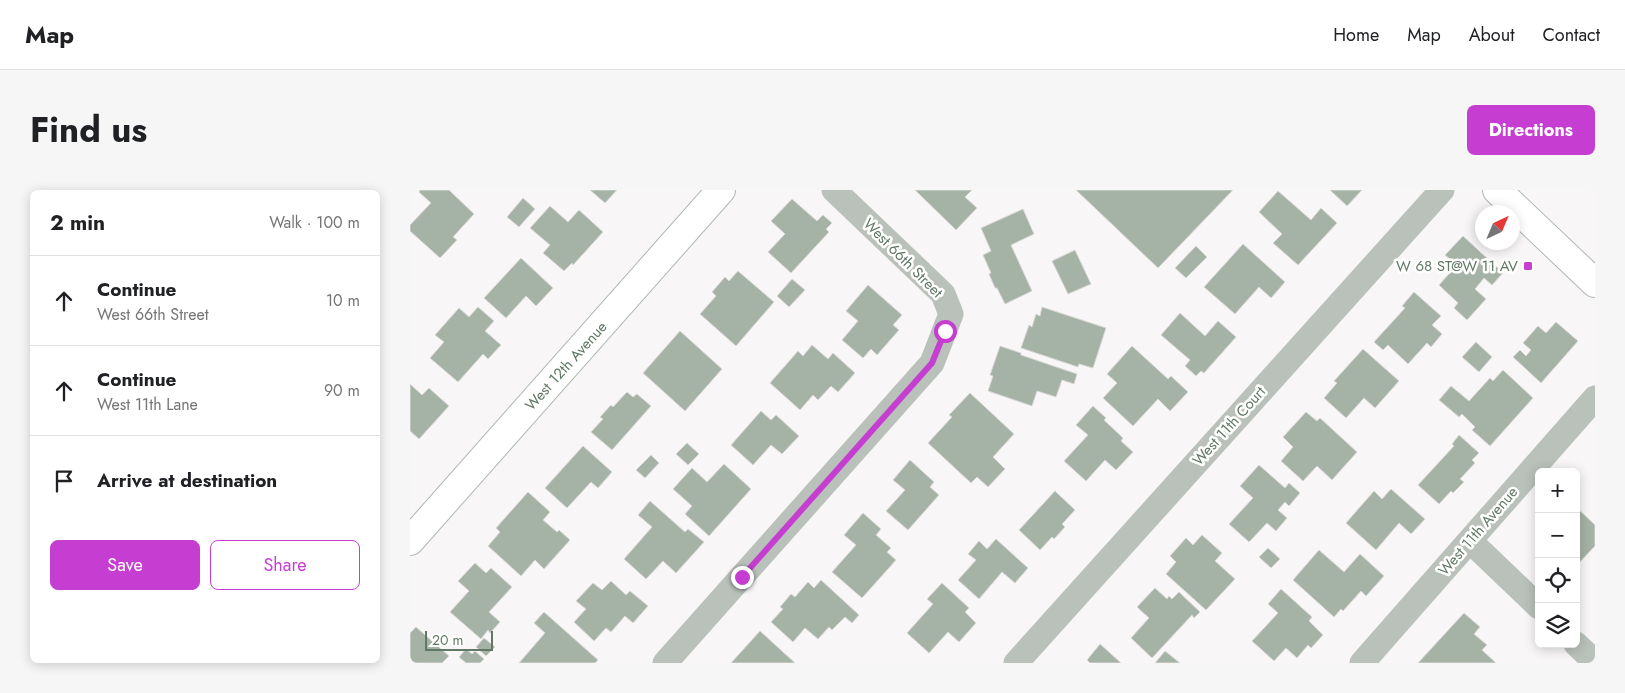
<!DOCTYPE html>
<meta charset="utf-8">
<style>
body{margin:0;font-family:Jost,sans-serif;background:#f6f6f6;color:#202124}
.controls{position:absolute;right:15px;bottom:15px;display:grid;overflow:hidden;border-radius:8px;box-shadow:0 2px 12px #0003}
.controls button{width:45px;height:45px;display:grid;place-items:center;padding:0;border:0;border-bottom:1px solid #e0e0e0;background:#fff;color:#202124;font:25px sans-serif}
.compass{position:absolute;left:1065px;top:15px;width:45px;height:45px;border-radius:50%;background:#fff;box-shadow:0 2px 12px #0003;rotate:44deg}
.scale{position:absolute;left:15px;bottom:12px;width:68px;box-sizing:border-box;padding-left:5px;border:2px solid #617865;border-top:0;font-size:14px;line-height:18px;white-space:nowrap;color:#617865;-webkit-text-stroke:4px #fff;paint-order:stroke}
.stop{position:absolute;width:15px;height:15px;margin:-11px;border:4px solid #c53dd1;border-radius:50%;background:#fff}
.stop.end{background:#c53dd1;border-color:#fff;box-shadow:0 1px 5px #0008}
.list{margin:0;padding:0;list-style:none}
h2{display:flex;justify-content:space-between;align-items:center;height:65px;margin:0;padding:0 20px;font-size:21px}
h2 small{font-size:16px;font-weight:400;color:#757577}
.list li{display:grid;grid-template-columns:32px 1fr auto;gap:15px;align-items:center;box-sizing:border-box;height:90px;padding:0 20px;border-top:1px solid #e0e0e0}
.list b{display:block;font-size:19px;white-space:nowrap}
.list p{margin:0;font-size:16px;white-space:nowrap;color:#757577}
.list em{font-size:16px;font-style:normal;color:#757577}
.actions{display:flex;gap:10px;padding:15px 20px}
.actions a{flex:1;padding:11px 0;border:1px solid #c53dd1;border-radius:8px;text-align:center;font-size:18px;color:#c53dd1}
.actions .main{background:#c53dd1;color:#fff}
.icon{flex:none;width:28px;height:28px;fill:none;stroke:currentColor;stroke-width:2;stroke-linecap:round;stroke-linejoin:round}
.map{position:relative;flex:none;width:1185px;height:473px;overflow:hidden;border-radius:8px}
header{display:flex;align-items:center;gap:30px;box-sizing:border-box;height:70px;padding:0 25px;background:#fff;border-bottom:1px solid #e0e0e0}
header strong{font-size:24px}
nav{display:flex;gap:28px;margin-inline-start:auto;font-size:18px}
.intro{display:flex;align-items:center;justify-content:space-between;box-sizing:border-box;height:120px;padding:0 30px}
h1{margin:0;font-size:35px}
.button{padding:12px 22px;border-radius:8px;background:#c53dd1;color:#fff;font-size:18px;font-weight:700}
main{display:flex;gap:30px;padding:0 30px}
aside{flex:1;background:#fff;border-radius:8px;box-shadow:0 2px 12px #0003}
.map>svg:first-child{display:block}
.building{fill:#a5b2a6;stroke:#dad8d8}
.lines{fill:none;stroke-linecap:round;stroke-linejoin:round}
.secondary-casing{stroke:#aeb8af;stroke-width:30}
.minor{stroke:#b9c1ba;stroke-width:25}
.secondary{stroke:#fff;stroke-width:28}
.route{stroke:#c53dd1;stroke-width:6}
.poi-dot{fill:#c53dd1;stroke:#fff;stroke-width:2}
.labels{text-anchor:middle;stroke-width:5;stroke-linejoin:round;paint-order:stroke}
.street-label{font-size:15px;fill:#617865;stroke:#fff}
.poi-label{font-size:15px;fill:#617865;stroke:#fff;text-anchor:end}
</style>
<header>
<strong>Map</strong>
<nav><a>Home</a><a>Map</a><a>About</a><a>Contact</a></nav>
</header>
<div class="intro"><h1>Find us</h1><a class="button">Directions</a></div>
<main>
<aside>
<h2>2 min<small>Walk · 100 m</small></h2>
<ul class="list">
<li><svg class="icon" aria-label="ahead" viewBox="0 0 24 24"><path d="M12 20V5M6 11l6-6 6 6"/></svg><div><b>Continue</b><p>West 66th Street</p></div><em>10 m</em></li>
<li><svg class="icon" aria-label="ahead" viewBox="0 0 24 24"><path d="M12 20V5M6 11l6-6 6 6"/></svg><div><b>Continue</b><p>West 11th Lane</p></div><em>90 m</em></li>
<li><svg class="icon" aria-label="arrive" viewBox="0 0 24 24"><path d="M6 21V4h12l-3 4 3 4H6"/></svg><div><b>Arrive at destination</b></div></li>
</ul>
<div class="actions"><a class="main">Save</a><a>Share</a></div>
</aside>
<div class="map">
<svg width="1185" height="473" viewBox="0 0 1185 473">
<rect width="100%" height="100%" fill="#f8f6f6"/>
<g class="building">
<polygon points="10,0 39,0 64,24 43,47 47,50 30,68 0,41 0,35 21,13 9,2"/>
<polygon points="180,0 207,0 195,13"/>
<polygon points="505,0 562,0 555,7 567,18 546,40"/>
<polygon points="666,0 823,0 748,78"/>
<polygon points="920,0 952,0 937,16"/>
<polygon points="868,1 901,30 911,18 927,33 888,75 863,53 872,44 849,22"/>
<polygon points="113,8 125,19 109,37 97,27"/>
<polygon points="382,9 407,31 413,25 422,33 416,39 419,42 381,83 358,62 375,44 361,31"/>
<polygon points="140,16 158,32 169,20 193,42 163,75 162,73 154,81 133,63 140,55 120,38"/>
<polygon points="613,19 624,44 601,55 622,101 595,114 587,98 585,98 579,84 581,83 573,65 581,61 571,38"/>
<polygon points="1053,46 1093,83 1082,95 1074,88 1065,99 1076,109 1057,130 1044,118 1048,113 1029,95 1047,75 1035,65"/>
<polygon points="833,54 875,92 861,108 849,97 825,124 794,97"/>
<polygon points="786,56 797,67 776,88 765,78"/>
<polygon points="665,60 681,94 658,104 642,71"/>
<polygon points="111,68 143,98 126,116 116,106 96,128 74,108"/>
<polygon points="328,81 364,112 326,156 290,124 306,106 302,102 315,87 319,91"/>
<polygon points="382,89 395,100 379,117 367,106"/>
<polygon points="458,95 492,125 483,135 489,140 467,165 461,159 453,168 432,150 448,131 436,121"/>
<polygon points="1004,102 1031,126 1022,135 1032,144 1021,157 1017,153 998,174 978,155 973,160 964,152 995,118 992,116"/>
<polygon points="68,117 84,131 75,141 91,155 78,169 73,164 48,192 20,168 34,152 25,145 49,118 59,127"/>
<polygon points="632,117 696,138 683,178 669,174 668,177 611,158 619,135 622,137 626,124 630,126"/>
<polygon points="770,123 795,146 808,131 826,147 794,183 791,181 786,186 775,176 780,170 751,145"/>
<polygon points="1146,132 1168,151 1131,193 1103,167 1110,160 1116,166 1121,160 1113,153 1128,136 1136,143"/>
<polygon points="270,141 312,179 275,221 233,183"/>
<polygon points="1066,152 1082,167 1069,182 1052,167"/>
<polygon points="402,155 418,169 423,163 445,183 428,202 421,196 408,210 403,205 390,220 360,193 388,161 393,166"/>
<polygon points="590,156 611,163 611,165 667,184 664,194 652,190 646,207 627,201 622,216 578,201 583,186 580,185"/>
<polygon points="722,156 758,189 761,186 778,202 760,221 748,209 723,236 693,208 707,193 697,184"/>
<polygon points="953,159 989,191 965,218 954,208 936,228 914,208 927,193 924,191"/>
<polygon points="1093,180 1123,208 1080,256 1062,240 1065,237 1052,224 1049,227 1029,210 1041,196 1059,211 1080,188 1083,191"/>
<polygon points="0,194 12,205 19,198 39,216 9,249 0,241"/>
<polygon points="217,202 223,207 227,204 241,216 202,260 181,242 193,229 190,227 201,215 203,217"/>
<polygon points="560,203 604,244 583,267 595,279 578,297 567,287 561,293 518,253 542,227 539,225"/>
<polygon points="683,216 696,228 694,230 713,248 711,251 723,262 706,280 695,270 676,291 654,271 678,245 666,235"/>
<polygon points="351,221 361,230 366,225 389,246 372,264 361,255 343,275 321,255"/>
<polygon points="896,222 907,231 910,228 947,262 922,290 907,276 893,291 871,271 883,257 873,247"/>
<polygon points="1049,245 1069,263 1062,270 1065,273 1050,289 1054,292 1043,303 1041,301 1029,314 1008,295 1044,256 1042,254"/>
<polygon points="277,253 289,264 278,275 266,264"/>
<polygon points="173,256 202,282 188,298 181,292 157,318 135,298"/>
<polygon points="241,265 249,273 235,288 226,280"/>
<polygon points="500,270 524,292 520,297 529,305 498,340 476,321 495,300 483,290"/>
<polygon points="314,274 341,299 299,346 275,324 282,316 263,299 282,278 297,292"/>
<polygon points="849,275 875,298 879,293 890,303 879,316 875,312 868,320 877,328 866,341 857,333 839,352 819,334 843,308 830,296"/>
<polygon points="981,299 1015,329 1001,344 989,333 966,360 936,333 964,301 972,309"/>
<polygon points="645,301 665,320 652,334 655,337 644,349 642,347 630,360 609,340"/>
<polygon points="118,302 140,322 133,330 147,342 149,340 160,350 134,379 125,370 111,386 78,356 90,342 86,338"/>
<polygon points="240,311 275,342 278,339 294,352 266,383 253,371 236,389 214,369 242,337 228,325"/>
<polygon points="1166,317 1185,335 1185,356 1166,376"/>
<polygon points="453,323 471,339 466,345 481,358 477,362 486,370 452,408 422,382 446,355 434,345"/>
<polygon points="792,345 812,363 805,371 825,389 796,420 756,384 766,372 760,366 776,348 783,355"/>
<polygon points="586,349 618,378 605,393 592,382 569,409 548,390 566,370 558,364 569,351 577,359"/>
<polygon points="858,358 870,369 861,378 849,367"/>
<polygon points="909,360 934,382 950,364 974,386 956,406 951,401 933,421 931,419 924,427 883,390"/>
<polygon points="65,373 76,383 81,378 102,397 79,422 90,432 80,443 78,440 71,449 40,422 59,401 48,391"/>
<polygon points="411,390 449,425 442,433 435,427 422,440 419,437 408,449 395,438 383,452 361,432 373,419 370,417 381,404 385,407 398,392 404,398"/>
<polygon points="201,391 216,405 220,401 238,416 223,433 215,426 201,442 196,438 184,451 164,432 176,419 166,411 183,393 192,400"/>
<polygon points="532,393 559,418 555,422 566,433 549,452 538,442 519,463 497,443 523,414 517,409"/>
<polygon points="745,398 757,409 759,406 762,409 769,402 790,422 784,428 782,425 742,468 721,448 739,428 727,417"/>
<polygon points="871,399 902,427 899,431 913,445 901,458 898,455 887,468 876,458 864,471 842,451 868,423 858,414"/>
<polygon points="134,422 188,470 185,473 109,473 135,443 124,433"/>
<polygon points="1054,423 1070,437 1064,444 1077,455 1072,460 1086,473 1008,473"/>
<polygon points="6,437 39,466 32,473 0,473 0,443"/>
<polygon points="350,441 385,473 321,473"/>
<polygon points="74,448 85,457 76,466 66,457"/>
<polygon points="690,454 711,473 680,473 677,470"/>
<polygon points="56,459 62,464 65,461 74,469 70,473 56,473 49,467"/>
<polygon points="755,461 770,473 745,473"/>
</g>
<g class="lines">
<defs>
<g id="secondary">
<polyline points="1087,0 1185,93"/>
<polyline points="0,351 311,0"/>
</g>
</defs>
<use href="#secondary" class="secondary-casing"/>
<g class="minor">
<polyline points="1060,351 1129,417"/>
<polyline points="1166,454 1185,472"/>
<polyline points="255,473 522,173 541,124 533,104 424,0"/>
<polyline points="606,473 1032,0"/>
<polyline points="952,473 1185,208"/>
</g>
<use href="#secondary" class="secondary"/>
</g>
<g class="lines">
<polyline class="route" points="332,387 522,173 535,141"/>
</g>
<rect class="poi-dot" x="1113" y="71" width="10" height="10" rx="2.5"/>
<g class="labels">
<g class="street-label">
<text transform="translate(493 68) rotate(45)" y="5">West 66th Street</text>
<text transform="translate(156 176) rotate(-48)" y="5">West 12th Avenue</text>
<text transform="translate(819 236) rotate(-48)" y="5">West 11th Court</text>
<text transform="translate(1068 341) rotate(-49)" y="5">West 11th Avenue</text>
</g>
<g class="poi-label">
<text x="1108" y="81">W 68 ST@W 11 AV</text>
</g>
</g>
</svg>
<div class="controls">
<button>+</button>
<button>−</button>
<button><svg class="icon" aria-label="locate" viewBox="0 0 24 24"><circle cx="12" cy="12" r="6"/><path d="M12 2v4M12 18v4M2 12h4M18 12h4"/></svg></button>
<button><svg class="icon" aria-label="layers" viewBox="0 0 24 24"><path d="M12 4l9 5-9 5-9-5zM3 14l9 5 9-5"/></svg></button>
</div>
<svg class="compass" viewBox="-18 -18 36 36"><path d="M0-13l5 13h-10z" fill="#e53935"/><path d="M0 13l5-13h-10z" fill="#757577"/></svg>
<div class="scale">20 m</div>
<div class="stop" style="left:535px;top:141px"></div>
<div class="stop end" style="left:332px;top:387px"></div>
</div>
</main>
